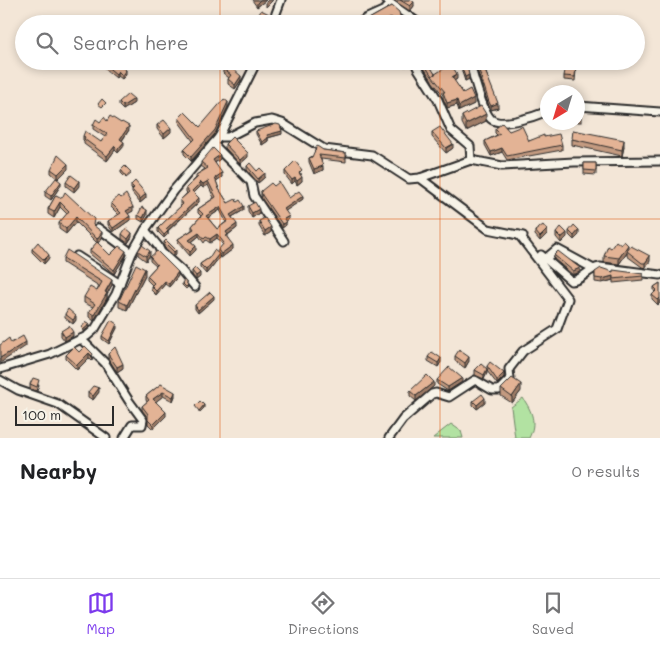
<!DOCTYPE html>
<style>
body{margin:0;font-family:Mali,sans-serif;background:#f6f6f6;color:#202124}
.compass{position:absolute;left:540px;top:85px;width:45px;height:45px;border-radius:50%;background:#fff;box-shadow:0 2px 8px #0003;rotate:218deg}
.scale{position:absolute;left:15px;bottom:12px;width:99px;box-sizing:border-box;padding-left:5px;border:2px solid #2b2b2b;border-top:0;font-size:14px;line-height:18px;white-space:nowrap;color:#2b2b2b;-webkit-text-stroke:4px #f7f3e8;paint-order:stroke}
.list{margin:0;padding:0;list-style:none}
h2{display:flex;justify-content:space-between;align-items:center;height:65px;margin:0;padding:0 20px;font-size:21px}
h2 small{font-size:16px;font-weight:400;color:#757577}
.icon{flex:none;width:28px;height:28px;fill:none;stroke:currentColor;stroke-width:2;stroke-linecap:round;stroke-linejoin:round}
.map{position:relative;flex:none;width:660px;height:438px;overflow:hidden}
.search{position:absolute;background:#fff;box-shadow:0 2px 8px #0003;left:15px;right:15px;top:15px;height:55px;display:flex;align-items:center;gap:12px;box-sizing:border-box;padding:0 18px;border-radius:28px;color:#757577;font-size:19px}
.sheet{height:140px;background:#fff}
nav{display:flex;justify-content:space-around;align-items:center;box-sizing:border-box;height:70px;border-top:1px solid #e0e0e0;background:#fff;font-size:14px;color:#757577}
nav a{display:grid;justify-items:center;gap:2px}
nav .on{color:#7c3aed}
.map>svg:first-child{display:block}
.green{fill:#b2e2a2;stroke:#6e8666}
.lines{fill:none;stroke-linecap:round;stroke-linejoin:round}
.minor-casing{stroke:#2b2b2b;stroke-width:11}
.minor{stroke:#f7f3e8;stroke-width:7}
.wall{fill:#c39a80;stroke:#2b2b2b;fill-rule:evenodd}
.shaded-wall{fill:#9f7d68;stroke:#2b2b2b}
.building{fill:#e3b395;stroke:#2b2b2b;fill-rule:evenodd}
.grid{fill:none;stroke:#df570e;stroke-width:1;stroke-opacity:0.55}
</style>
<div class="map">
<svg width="660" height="438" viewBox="0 0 660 438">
<rect width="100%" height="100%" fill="#f3e6d7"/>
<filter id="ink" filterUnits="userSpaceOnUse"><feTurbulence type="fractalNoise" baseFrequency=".02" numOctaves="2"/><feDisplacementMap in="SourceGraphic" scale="10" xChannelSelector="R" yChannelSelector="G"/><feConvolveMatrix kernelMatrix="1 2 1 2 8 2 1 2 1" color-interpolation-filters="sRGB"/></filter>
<g filter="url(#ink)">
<g class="green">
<path d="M523 398C532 412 537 422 529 438H515L511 407Z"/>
<polygon points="451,424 461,431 463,438 433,438"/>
</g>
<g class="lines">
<defs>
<g id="minor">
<polyline points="386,0 420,24"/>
<polyline points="365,19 385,10 391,4"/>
<polyline points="272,24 281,0"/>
<polyline points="417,61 417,67 438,100 451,130 470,146 471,160"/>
<path d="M469 61C473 74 482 111 491 119 501 128 536 116 548 111"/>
<polyline points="578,106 660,112"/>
<polyline points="219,137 228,137 255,123 272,120 282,123 324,149 372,155 409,179 420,178 471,160 502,166 574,162 660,161"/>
<polyline points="213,144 251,182 254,196 284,241"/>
<polyline points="420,178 488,229 523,236"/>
<polyline points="98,228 132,253"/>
<polyline points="145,230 158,246 161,252 181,270 195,287"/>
<path d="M541 255 571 281C582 281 588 268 600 267L660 275"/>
<polyline points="77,256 120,284"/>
<polyline points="544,260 557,249 592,268"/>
<polyline points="81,339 105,363 129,401 143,420 142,425 132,425 124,438"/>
<polyline points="0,369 50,354 87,336 95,329 116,294 132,253 145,230 173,191 219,137 257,61"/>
<polyline points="0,380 18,390 58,404 106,438"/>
<polyline points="389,438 403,419 432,394 436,393 449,397 475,380 492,390 499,390 510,379 509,369 523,351 557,329 568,299 519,235"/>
</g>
</defs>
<use href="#minor" class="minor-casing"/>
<use href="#minor" class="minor"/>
</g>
<g class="wall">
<polygon points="252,0 266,0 257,7"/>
<polygon points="393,0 411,0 414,6 410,11"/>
<polygon points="392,6 402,24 394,24 391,21 388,24 356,24 356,20 367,20"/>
<polygon points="402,61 412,61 405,67"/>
<polygon points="421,61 440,61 431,69 435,74 457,79 454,81 463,93 474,104 459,111 457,105 447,108 443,98 443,95 432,81 432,80 422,65"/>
<polygon points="460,61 466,61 469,79 465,81 462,72 462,68 463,68"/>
<polygon points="474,61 485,61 485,66 484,67 498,108 491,110 489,106"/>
<polygon points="105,65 123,66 122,67 126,75 122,79 118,76 116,78 105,69"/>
<polygon points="223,69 241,80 235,89 228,84 228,79 229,78 223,73"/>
<polygon points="576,70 575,81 564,80 564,76"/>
<polygon points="119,102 134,103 123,110 119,106"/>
<polygon points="228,107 215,134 191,161 184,154 184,150 193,141 179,122 179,118 200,127"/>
<rect x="578" y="108" width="3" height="14"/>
<polygon points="462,116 486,121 466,131 462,123"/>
<polygon points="107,121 129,130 122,141 124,146 118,153 115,150 107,161 84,144 84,141 83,140 83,136 101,142 105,137 93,129 93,125"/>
<polygon points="157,125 171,132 164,138 157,129"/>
<polygon points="495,129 509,131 529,141 544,137 562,145 562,150 507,160 502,152 491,156 485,145 485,141 497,135 495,133"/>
<polygon points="256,131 282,134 268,138 268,141 262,145 256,134"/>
<polygon points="432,132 453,148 446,153 432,137"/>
<polygon points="572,139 624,147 622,156 572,145"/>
<polygon points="225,144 248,157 240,164 225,148"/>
<polygon points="323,150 346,153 346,162 321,159 323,170 314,174 309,162 309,158"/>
<path d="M220 159 215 163 222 177 216 181 219 189 228 203 244 210 232 217 237 228 228 235V239L233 249 221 258 219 256V258L206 274 200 267V264L218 252V250L223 245 217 238 210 243 206 240 204 243 199 236 192 242 196 250 190 256 178 242V239L192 230V226L201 216 198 213V209L214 198 208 185 203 188 201 186 194 193 199 202 168 231V234L164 238 158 232V228L181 206 180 204V200L187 193 186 192V188L196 178V175L205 169 201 166V162ZM220 210 226 222 217 229 208 218Z"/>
<polygon points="584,163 596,163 596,175 584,174"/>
<polygon points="247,166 257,171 265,177 258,183 247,170"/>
<polygon points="51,169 68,169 58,179 51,173"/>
<polygon points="121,170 131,174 126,178 121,173"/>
<polygon points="285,171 302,174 300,175 302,181 297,185 295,181 292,184 285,175"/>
<polygon points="66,182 79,186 74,192 66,186"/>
<polygon points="61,185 51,200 45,196 45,192"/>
<polygon points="131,185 146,198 140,203 132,193 132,190 131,189"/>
<polygon points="274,186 289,198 303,199 285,211 289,219 285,221 286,225 282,228 262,199 261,195 261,191"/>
<polygon points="56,195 94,226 102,238 98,243 110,255 126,255 114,274 90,254 90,250 97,243 76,222 66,234 59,229 59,223 67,214 60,207 54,218 48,214 48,209"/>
<polygon points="111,203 133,211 128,213 130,220 113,232 108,225 108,221 119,215 111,207"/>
<polygon points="248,206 259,213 252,218 248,211"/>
<polygon points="138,215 147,215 143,222 138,219"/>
<polygon points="259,221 271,232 265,236 259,226"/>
<polygon points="535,231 547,234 540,241 535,235"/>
<polygon points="569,231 579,235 574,240 569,235"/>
<polygon points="556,233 567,237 561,243 556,237"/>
<polygon points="122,234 132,237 128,243 122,239"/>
<polygon points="164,242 176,254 174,256 164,247"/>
<polygon points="611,248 628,250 650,261 645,268 642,267 627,256 627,253 619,264 604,262 604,256"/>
<polygon points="32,249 49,258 44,264 32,252"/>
<polygon points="138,251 150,255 146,261 138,255"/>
<polygon points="554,255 580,272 573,275 554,259"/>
<polygon points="150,257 178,276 169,287 165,284 156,295 151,290 151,286 152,285 147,280 147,276 156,266 150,261"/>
<polygon points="63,258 112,285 107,294 107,298 94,321 89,317 89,312 93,307 84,303 84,297 97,291 99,286 63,263"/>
<polygon points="192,271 200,277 196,280 192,275"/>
<polygon points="595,272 613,272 643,274 643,280 613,283 613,280 602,283 595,282"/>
<polygon points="145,275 127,310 119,307 119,301"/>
<polygon points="182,283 188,287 186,289 182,285"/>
<polygon points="660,283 658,305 652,299 652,295 655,292 654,291 654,287"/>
<polygon points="214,299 198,313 195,309 195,305"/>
<polygon points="65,314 76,320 73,324 65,318"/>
<polygon points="117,328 109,344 102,339 102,336"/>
<polygon points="61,331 73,336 65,341 61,336"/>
<polygon points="85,346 93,359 92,361 89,358 77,370 66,359 66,355 79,352"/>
<polygon points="108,354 123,368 117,372 108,358"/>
<polygon points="455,356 469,361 465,368 455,361"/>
<polygon points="428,357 441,362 438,367 428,361"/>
<polygon points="487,366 504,377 497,384 487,371"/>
<polygon points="475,370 487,373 484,379 475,375"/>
<polygon points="437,380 462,382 448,391 437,384"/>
<polygon points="30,384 39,385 37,391 30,389"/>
<polygon points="161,384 175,396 173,401 163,396 155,402 166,416 153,429 148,424 148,418 142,410 142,406 147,402 146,400 146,396"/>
<polygon points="434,386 416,401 410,396 410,391"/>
<polygon points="501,389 521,391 512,403 501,396"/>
<polygon points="88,392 99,392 93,400 88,397"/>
<polygon points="473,401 485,403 477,409 473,405"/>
</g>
<g class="shaded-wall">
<polygon points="260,0 266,0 257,7 257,3"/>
<polygon points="268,0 273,0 266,7 266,2"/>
<polygon points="414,2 414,6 410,11 410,6"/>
<polygon points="269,14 269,18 266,24 265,24"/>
<polygon points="391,17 391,21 388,24 383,24"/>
<polygon points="406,61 412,61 405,67 405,62"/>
<polygon points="435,61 440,61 430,70 430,66"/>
<polygon points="126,70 126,75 122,79 122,75"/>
<polygon points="118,71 118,76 116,78 116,74"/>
<polygon points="457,74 457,79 452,82 452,77"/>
<polygon points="469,75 469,79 465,81 465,77"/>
<polygon points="241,76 241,80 235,89 235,85"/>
<polygon points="474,98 474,104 459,111 459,106"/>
<polygon points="134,99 134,103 123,110 123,106"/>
<polygon points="457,100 457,105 447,108 447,103"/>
<polygon points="228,102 228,107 215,134 191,161 191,157"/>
<polygon points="498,103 498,108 491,110 491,106"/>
<polygon points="486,114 486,121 466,131 466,124"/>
<polygon points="129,126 129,130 120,143 120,139"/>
<polygon points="171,128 171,132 164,138 164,134"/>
<polygon points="282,131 282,134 267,138 267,135"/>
<polygon points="268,138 268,141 262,145 262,142"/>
<polygon points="624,140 624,147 622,156 622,150"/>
<polygon points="124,142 124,146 118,153 118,149"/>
<polygon points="453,144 453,148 446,153 446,148"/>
<polygon points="115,146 115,150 107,161 107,156"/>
<polygon points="502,148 502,152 491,156 491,152"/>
<polygon points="248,153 248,157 240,164 240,160"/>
<polygon points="220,155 220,159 213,164 213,160"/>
<polygon points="68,164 68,169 58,179 58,174"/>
<polygon points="323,166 323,170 314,174 314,169"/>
<polygon points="222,173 222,177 215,182 215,178"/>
<polygon points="265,173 265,177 258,183 258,179"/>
<polygon points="302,177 302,181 297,185 297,181"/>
<polygon points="295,178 295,181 292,184 292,180"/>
<polygon points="79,181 79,186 74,192 74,188"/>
<polygon points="208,181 208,185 203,188 203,184"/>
<polygon points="61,182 61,185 51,200 51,196"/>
<polygon points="201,182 201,186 192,195 192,191"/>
<polygon points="146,194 146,198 140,203 140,199"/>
<polygon points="303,196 303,199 284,212 284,209"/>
<polygon points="199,198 199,202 166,232 166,229"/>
<polygon points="60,202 60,207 54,218 54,212"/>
<polygon points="244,206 244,210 230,218 230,215"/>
<polygon points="133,207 133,211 126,215 126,211"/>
<polygon points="220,207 220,210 206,219 206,216"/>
<polygon points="259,209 259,213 252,218 252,213"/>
<polygon points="147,210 147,215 143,222 143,218"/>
<polygon points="130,216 130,220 113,232 113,228"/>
<polygon points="289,216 289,219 284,223 284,219"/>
<polygon points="76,217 76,222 66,234 66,229"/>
<polygon points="286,222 286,225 282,228 282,224"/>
<polygon points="237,224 237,228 226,236 226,232"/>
<polygon points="271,227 271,232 265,236 265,231"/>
<polygon points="547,230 547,234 540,241 540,237"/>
<polygon points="579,230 579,235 574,240 574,236"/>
<polygon points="168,231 168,234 164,238 164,235"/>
<polygon points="102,232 102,238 97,244 97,239"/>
<polygon points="132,233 132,237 128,243 128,239"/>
<polygon points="199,233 199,236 189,244 189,240"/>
<polygon points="567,233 567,237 561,243 561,238"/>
<polygon points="217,234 217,238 210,243 210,239"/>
<polygon points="233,245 233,249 221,258 221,254"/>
<polygon points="628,245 628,252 627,251 627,253 619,264 619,258"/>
<polygon points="196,246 196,250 190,256 190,252"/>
<polygon points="176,250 176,254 174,256 174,252"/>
<polygon points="126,251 126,255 114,274 114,270"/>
<polygon points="150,251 150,255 146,261 146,256"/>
<polygon points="219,254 219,258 206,274 206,270"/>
<polygon points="49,255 49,258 44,264 44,260"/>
<polygon points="650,256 650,261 645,268 645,263"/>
<polygon points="580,268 580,272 573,275 573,271"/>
<polygon points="145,269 145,275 127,310 127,305"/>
<polygon points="178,272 178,276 169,287 169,284"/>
<polygon points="200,273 200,277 196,280 196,276"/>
<polygon points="613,276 613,280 602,283 602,279"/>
<polygon points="112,280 112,285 107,294 107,298 94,321 94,315"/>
<polygon points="165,281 165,284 156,295 156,291"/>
<polygon points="214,296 214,299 198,313 198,310"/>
<polygon points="660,298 660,303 658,305 658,300"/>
<polygon points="76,316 76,320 73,324 73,320"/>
<polygon points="90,324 90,327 83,332 83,330"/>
<polygon points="117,324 117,328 109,344 109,341"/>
<polygon points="73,332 73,336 65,341 65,337"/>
<polygon points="26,342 26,346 0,363 0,358"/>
<polygon points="89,353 89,358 77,370 77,365"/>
<polygon points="469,357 469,361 465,368 465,363"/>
<polygon points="441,358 441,362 438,367 438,363"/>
<polygon points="123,364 123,368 117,372 117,367"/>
<polygon points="487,369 487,373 484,379 484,375"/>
<polygon points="504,373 504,377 497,384 497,380"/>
<polygon points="462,378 462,382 448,391 448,387"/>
<polygon points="434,382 434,386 416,401 416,396"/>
<polygon points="521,384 521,391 512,403 512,397"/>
<polygon points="99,388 99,392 93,400 93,396"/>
<polygon points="163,392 163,396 153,404 153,399"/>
<polygon points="175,392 175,396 173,401 173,397"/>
<polygon points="485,398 485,403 477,409 477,405"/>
<polygon points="204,405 204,408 199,413 199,411"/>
<polygon points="166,412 166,416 153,429 153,425"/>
</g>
<g class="building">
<polygon points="400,0 411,0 414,2 410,6"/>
<polygon points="392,6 399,12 402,24 398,24 391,17 383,24 359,24 356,20 360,16 367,20"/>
<polygon points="261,10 269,14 265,24 255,24"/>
<polygon points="413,21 417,24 412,24 411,23"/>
<polygon points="108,61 115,61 116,62 116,61 122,61 123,62 120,66 126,70 122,75 118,71 116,74 105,65"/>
<polygon points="422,61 435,61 430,66 435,74 432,76"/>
<polygon points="462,61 466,61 469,75 465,77 462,68 464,67"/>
<polygon points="476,61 485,61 485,62 482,63 498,103 491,106 489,102"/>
<polygon points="227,64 241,76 235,85 228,79 231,75 223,69"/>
<polygon points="451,64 457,74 452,77 463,93 470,89 474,98 459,106 457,100 447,103 443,92 445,92 432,76"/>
<polygon points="566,65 576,66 575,77 564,76"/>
<polygon points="128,94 134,99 123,106 119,102"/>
<polygon points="102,99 106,103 102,107 98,104"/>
<polygon points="224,99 228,102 215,130 191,157 184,150 195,139 179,118 185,112 200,127"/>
<polygon points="481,106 486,114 466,124 462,116"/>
<rect x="578" y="108" width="3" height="9"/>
<polygon points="110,116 121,123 122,122 129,126 120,139 124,142 118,149 115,146 107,156 84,139 85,137 83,136 85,131 101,142 107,134 93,125 96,119 100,122 104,117 107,121"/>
<polygon points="164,120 171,128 164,134 157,125"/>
<polygon points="502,123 509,131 522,126 529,141 544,135 544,137 559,134 562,145 507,156 502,148 491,152 485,141 500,134 495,129"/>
<polygon points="276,124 280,125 282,131 267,135 268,138 262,142 256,131"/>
<polygon points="440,127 453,144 446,148 432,132"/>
<polygon points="573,130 624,140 622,150 572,139"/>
<polygon points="232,137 248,153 240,160 225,144"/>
<polygon points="317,146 323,150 346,153 346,158 319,155 323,166 314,169 309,158 312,157"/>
<path d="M213 148 220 155 213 160 222 173 215 178 219 189 228 203 236 199 237 202 240 200 244 206 230 215 237 224 226 232 228 235 226 236 233 245 221 254 218 250 224 243 217 234 210 239 206 237 204 239 199 233 189 240 196 246 190 252 178 239 194 229 192 226 203 214 198 209 216 197 208 181 203 184 201 182 192 191 199 198 166 229 168 231 164 235 158 228 183 204 180 200 189 192 186 188 198 177 196 175 208 168 201 162ZM220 207 228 221 217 229 206 216Z"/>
<polygon points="58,155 68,164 58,174 51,169"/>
<polygon points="295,161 302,170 299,173 302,177 297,181 295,178 292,180 285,171"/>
<polygon points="250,163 257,171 260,168 265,173 258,179 247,166"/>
<polygon points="584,163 596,163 596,171 584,170"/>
<polygon points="125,166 131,172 126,176 121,170"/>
<polygon points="71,175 79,181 74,188 66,182"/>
<polygon points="56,178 61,182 51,196 45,192"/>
<polygon points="135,181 146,194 140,199 132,190 134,188 131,185"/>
<polygon points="279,182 289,198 299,191 303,196 284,209 289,216 284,219 286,222 282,224 262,195 261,191 271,183 274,186"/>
<polygon points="65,192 94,219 93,225 102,232 97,239 76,217 66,229 59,223 69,211 60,202 54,212 48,209 56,195 62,198"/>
<polygon points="126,194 133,207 126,211 130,216 113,228 108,221 121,213 111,203 119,196 121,198"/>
<polygon points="255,202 259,209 252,213 248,206"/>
<polygon points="142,207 147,210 143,218 138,215"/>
<polygon points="265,218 271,227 265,231 259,221"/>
<polygon points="543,225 547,230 540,237 535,231"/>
<polygon points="574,225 579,230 574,236 569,231"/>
<polygon points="561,227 567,233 561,238 556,233"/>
<polygon points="126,228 132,233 128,239 122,234"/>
<polygon points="166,240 176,250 174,252 164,242"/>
<polygon points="616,241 621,245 624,241 628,245 619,258 604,256 608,246 611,248"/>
<polygon points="38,242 49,255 44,260 32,249"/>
<polygon points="97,242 110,255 119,246 126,251 114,270 90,250"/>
<polygon points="142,245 150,251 146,256 138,251"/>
<polygon points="631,246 650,256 645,263 642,263 627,251"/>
<polygon points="67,250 112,280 105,292 107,293 94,315 89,312 95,304 84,297 90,287 97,291 102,282 63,258"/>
<polygon points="214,250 219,254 206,270 200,264 209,258"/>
<polygon points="157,251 178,272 169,284 165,281 156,291 151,286 154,283 147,276 157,265 150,257"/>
<polygon points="558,251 580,268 573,271 554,255"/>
<polygon points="136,264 145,269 127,305 119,301"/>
<polygon points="195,268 200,273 196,276 192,271"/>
<polygon points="601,268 613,272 613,270 643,274 643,276 613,279 613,276 602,279 595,278 595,272"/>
<polygon points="184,280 188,285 186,287 182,283"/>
<polygon points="660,283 660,298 658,300 652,295 657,290 654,287"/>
<polygon points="210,292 214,296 198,310 195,305"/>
<polygon points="68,309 76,316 73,320 65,314"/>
<polygon points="111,320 117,324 109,341 102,336"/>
<polygon points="86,322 90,324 83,330 81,328"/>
<polygon points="69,326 73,332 65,337 61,331"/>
<polygon points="23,336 26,342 0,358 0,345 9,338 11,343"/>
<polygon points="85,346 93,354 92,356 89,353 77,365 66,355 74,347 79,352"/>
<polygon points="115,347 123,364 117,367 108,354"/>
<polygon points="459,350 469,357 465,363 455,356"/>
<polygon points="432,352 441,358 438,363 428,357"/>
<polygon points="490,362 504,373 497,380 487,366"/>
<polygon points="481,364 487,369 484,375 475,370"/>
<polygon points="449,367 462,378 448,387 437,380"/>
<polygon points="427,375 434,382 416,396 410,391"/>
<polygon points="33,378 39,380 37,387 30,384"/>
<polygon points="512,378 521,384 512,397 501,389"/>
<polygon points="161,384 175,392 173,397 163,392 153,399 166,412 153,425 148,420 148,414 142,406 149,400 146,396"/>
<polygon points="93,386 99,388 93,396 88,392"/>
<polygon points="482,394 485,398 477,405 473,401"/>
<polygon points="200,401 204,405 199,411 195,406"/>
</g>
</g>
<path class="grid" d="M220 0V24M440 0V24M220 61V438M440 61V438M0 219H660"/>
</svg>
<svg class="compass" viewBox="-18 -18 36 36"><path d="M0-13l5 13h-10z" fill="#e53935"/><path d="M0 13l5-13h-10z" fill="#757577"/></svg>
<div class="scale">100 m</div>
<div class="search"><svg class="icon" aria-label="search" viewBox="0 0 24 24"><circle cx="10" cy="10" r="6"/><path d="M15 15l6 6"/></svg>Search here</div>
</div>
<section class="sheet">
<h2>Nearby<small>0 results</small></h2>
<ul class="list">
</ul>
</section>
<nav>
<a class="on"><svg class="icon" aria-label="map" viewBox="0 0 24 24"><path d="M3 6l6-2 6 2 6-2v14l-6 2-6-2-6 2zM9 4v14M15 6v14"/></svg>Map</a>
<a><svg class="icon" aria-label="directions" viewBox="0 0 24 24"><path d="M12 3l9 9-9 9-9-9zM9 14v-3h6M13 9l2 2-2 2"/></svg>Directions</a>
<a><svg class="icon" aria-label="saved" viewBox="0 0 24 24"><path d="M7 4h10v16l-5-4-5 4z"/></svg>Saved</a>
</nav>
